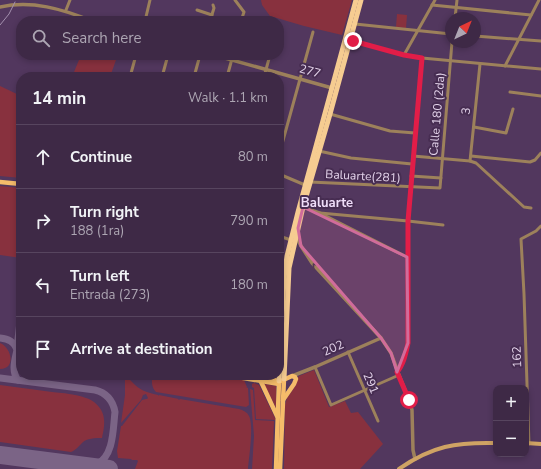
<!DOCTYPE html>
<meta charset="utf-8">
<style>
body{margin:0;font-family:"Nunito Sans",sans-serif;background:#493551;color:#f1f3f6}
.controls{position:absolute;right:12px;bottom:12px;display:grid;overflow:hidden;border-radius:8px;box-shadow:0 2px 6px #0003}
.controls button{width:36px;height:36px;display:grid;place-items:center;padding:0;border:0;border-bottom:1px solid #57455f;background:#3e2946;color:#f1f3f6;font:20px sans-serif}
.compass{position:absolute;left:445px;top:12px;width:36px;height:36px;border-radius:50%;background:#3e2946;box-shadow:0 2px 6px #0003;rotate:43deg}
.stop{position:absolute;width:12px;height:12px;margin:-9px;border:3px solid #e11d48;border-radius:50%;background:#fff}
.stop.end{background:#e11d48;border-color:#fff;box-shadow:0 1px 4px #0008}
.list{margin:0;padding:0;list-style:none}
h2{display:flex;justify-content:space-between;align-items:center;height:52px;margin:0;padding:0 16px;font-size:17px}
h2 small{font-size:13px;font-weight:400;color:#ada6b3}
.list li{display:grid;grid-template-columns:26px 1fr auto;gap:12px;align-items:center;box-sizing:border-box;height:64px;padding:0 16px;border-top:1px solid #57455f}
.list b{display:block;font-size:15px;white-space:nowrap}
.list p{margin:0;font-size:13px;white-space:nowrap;color:#ada6b3}
.list em{font-size:13px;font-style:normal;color:#ada6b3}
.icon{flex:none;width:22px;height:22px;fill:none;stroke:currentColor;stroke-width:2;stroke-linecap:round;stroke-linejoin:round}
.map{position:relative;flex:none;width:541px;height:469px;overflow:hidden}
.search{position:absolute;background:#3e2946;box-shadow:0 2px 6px #0003;left:16px;top:16px;width:268px;height:44px;display:flex;align-items:center;gap:10px;box-sizing:border-box;padding:0 14px;border-radius:16px;color:#ada6b3;font-size:15px}
.panel{position:absolute;background:#3e2946;box-shadow:0 2px 6px #0003;left:16px;top:72px;width:268px;height:308px;border-radius:16px}
.map>svg:first-child{display:block}
.green{fill:#88313e}
.lines{fill:none;stroke-linecap:round;stroke-linejoin:round}
.taxiway{stroke:#7b6486;stroke-width:7}
.runway{stroke:#7b6486;stroke-width:18}
.minor{stroke:#9d815b;stroke-width:3}
.tertiary{stroke:#9d815b;stroke-width:3.5}
.secondary{stroke:#cfa364;stroke-width:4}
.primary{stroke:#f5bc6a;stroke-width:4.5}
.trunk{stroke:#f6cc91;stroke-width:5}
.rail{stroke:#a490ae;stroke-width:1}
.oneway{stroke:#543a53}
.route{stroke:#e11d48;stroke-width:5}
.marked{fill:#d16c9b;fill-opacity:0.2;stroke:#d16c9b;stroke-width:3;stroke-linejoin:round}
.labels{text-anchor:middle;stroke-width:4;stroke-linejoin:round;paint-order:stroke}
.street-label{font-size:12px;fill:#e3d3ea;stroke:#472d52}
.neighbourhood-label{font-size:13px;font-weight:bold;fill:#efddf9;stroke:#472d52}
</style>
<div class="map">
<svg width="541" height="469" viewBox="0 0 541 469">
<rect width="100%" height="100%" fill="#52375e"/>
<g class="green">
<polygon points="261,0 352,0 342,35 304,26 270,16 262,5"/>
<polygon points="397,14 407,15 406,28 396,27"/>
<polygon points="81,55 111,55 117,57 110,77 72,77"/>
<polygon points="0,86 19,95 21,95 21,178 0,176"/>
<polygon points="0,186 21,188 21,258 0,255"/>
<path d="M0 343C12 348 16 369 0 369Z"/>
<polygon points="314,370 329,407 345,401 351,413 358,412 383,444 360,469 284,469 285,405 287,398 296,385 297,379 299,376"/>
<path d="M152 375H184L221 381 188 375H220L244 380 247 387H246L248 388 249 405 246 407 156 392C151 387 152 381 152 375Z"/>
<path d="M126 376C138 388 140 391 158 395V396L159 395 179 399H178L179 400 180 399 239 409C243 410 247 412 249 416 254 426 249 457 248 469H135L138 461 137 460H132L131 459 118 458 117 451 121 426H122L142 400 146 399H147L148 398 146 394 143 395 141 400 121 423 125 395V377Z"/>
<polygon points="254,383 259,385 276,420 256,419 254,388 252,387 252,384"/>
<polygon points="265,384 276,386 276,408 265,386"/>
<path d="M0 385C17 387 35 390 52 392 63 393 85 395 94 402 107 412 105 425 102 438 95 438 87 438 82 443 78 447 76 450 71 452L0 442Z"/>
<polygon points="250,389 253,390 255,420 274,421 272,469 252,469 254,436"/>
</g>
<g class="lines">
<g class="taxiway">
<path d="M0 338C8 339 14 341 17 350 15 359 11 372 18 380"/>
<polyline points="17,348 21,313"/>
<path d="M0 378 95 390C107 393 113 401 115 412 113 428 114 456 97 464 93 465 88 465 84 466"/>
</g>
<polyline class="runway" points="0,455 109,469"/>
<g class="minor">
<polyline points="235,0 244,12 241,21"/>
<polyline points="432,5 531,15"/>
<polyline points="66,10 70,0"/>
<polyline points="197,10 212,15"/>
<polyline points="455,18 457,0"/>
<polyline points="145,21 150,0"/>
<polyline points="210,21 214,8 213,5"/>
<polyline points="355,24 451,34"/>
<polyline points="475,36 541,41"/>
<polyline points="350,40 404,55 422,58 541,69"/>
<polyline points="404,55 435,0"/>
<polyline points="505,66 539,0"/>
<polyline points="130,77 136,55"/>
<polyline points="162,77 168,55"/>
<polyline points="194,77 200,55"/>
<polyline points="227,77 233,55"/>
<polyline points="264,77 270,55"/>
<polyline points="510,92 541,96"/>
<polyline points="330,114 390,131 415,133"/>
<polyline points="474,127 506,133 513,109"/>
<polyline points="319,151 351,158 412,164"/>
<polyline points="279,155 313,32"/>
<polyline points="413,156 470,161 476,163 524,207 531,208"/>
<polyline points="471,156 530,162 535,160 541,153"/>
<polyline points="470,161 480,64"/>
<polyline points="279,174 305,185"/>
<polyline points="411,176 441,178"/>
<polyline points="310,182 440,188 452,42"/>
<polyline points="303,207 320,213 407,257"/>
<polyline points="320,213 408,221 443,225"/>
<polyline points="279,236 291,240"/>
<polyline points="348,352 378,421"/>
<polyline points="315,367 331,405 399,375"/>
<path d="M397 372C404 364 406 352 408 343V221L422 58"/>
<polyline points="529,444 524,294 521,239 536,231 541,226"/>
</g>
<g class="tertiary">
<path d="M0 7C32 0 62 9 92 21"/>
<polyline points="214,55 332,88"/>
<polyline points="298,233 299,242 301,246 312,263 381,338 391,353 399,375 409,400 412,410 413,450 415,459"/>
<polyline points="292,376 315,367 381,338"/>
</g>
<g class="secondary">
<polyline points="526,443 541,444"/>
<path d="M399 469C432 446 456 442 496 443"/>
</g>
<g class="primary">
<polyline points="0,182 21,184"/>
<polyline points="226,375 279,384"/>
<polyline points="245,375 279,381"/>
<polyline points="263,375 261,382 263,386 277,416"/>
<polyline points="281,381 292,376 295,377 296,379 294,384 283,400"/>
<polyline points="276,469 279,381"/>
<polyline points="280,469 284,379"/>
</g>
<g class="trunk">
<polyline points="284,379 289,268 303,207 330,114 361,0"/>
<polyline points="279,381 284,278 287,256 298,212 356,0"/>
</g>
<polyline class="rail" points="0,25 9,14 15,2"/>
</g>
<defs><path id="oneway-chevron" d="M-2-3.5L2.5 0L-2 3.5" fill="none" stroke-width="1.6" stroke-linecap="round" stroke-linejoin="round"/></defs>
<use class="oneway" href="#oneway-chevron" transform="translate(315 266) rotate(-131)"/>
<g class="lines">
<path class="route" d="M353 41 404 55 422 58 408 221V343C406 352 404 364 397 372L409 400"/>
</g>
<path class="marked" d="M303 207 407 257 408 343 397 372 391 353 381 338 301 246 298 228Z"/>
<g class="labels">
<g class="street-label">
<text transform="translate(310 71) rotate(15)" y="4">277</text>
<text transform="translate(466 111) rotate(-84)" y="4">3</text>
<text transform="translate(437 114) rotate(-85)" y="4">Calle 180 (2da)</text>
<text transform="translate(363 176) rotate(3)" y="4">Baluarte(281)</text>
<text transform="translate(333 348) rotate(-24)" y="4">202</text>
<text transform="translate(517 357) rotate(-92)" y="4">162</text>
<text transform="translate(371 383) rotate(67)" y="4">291</text>
</g>
<g class="neighbourhood-label">
<text x="327" y="207">Baluarte</text>
</g>
</g>
</svg>
<div class="controls">
<button>+</button>
<button>−</button>
</div>
<svg class="compass" viewBox="-18 -18 36 36"><path d="M0-13l5 13h-10z" fill="#e53935"/><path d="M0 13l5-13h-10z" fill="#ada6b3"/></svg>
<div class="stop" style="left:409px;top:400px"></div>
<div class="stop end" style="left:353px;top:41px"></div>
<div class="search"><svg class="icon" aria-label="search" viewBox="0 0 24 24"><circle cx="10" cy="10" r="6"/><path d="M15 15l6 6"/></svg>Search here</div>
<section class="panel">
<h2>14 min<small>Walk · 1.1 km</small></h2>
<ul class="list">
<li><svg class="icon" aria-label="ahead" viewBox="0 0 24 24"><path d="M12 20V5M6 11l6-6 6 6"/></svg><div><b>Continue</b></div><em>80 m</em></li>
<li><svg class="icon" aria-label="right" viewBox="0 0 24 24"><path d="M7 20v-9h11M14 6l5 5-5 5"/></svg><div><b>Turn right</b><p>188 (1ra)</p></div><em>790 m</em></li>
<li><svg class="icon" aria-label="left" viewBox="0 0 24 24"><path d="M17 20v-9H6M10 6l-5 5 5 5"/></svg><div><b>Turn left</b><p>Entrada (273)</p></div><em>180 m</em></li>
<li><svg class="icon" aria-label="arrive" viewBox="0 0 24 24"><path d="M6 21V4h12l-3 4 3 4H6"/></svg><div><b>Arrive at destination</b></div></li>
</ul>
</section>
</div>
